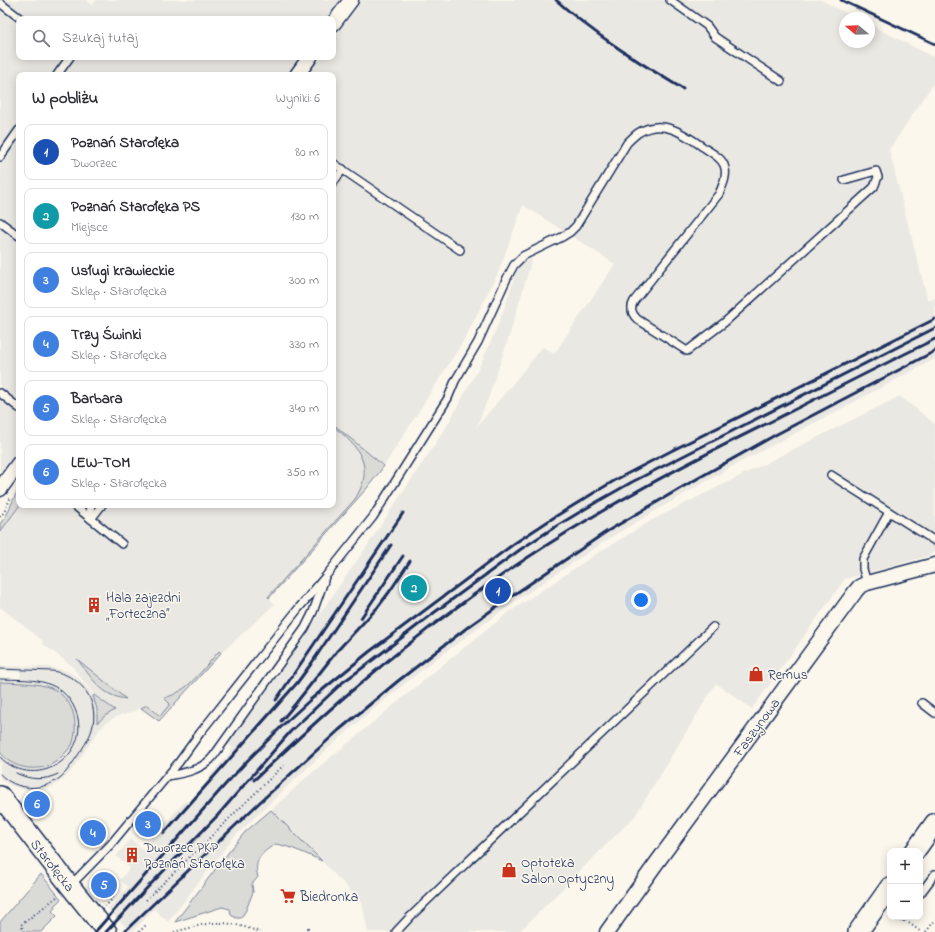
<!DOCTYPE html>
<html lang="pl">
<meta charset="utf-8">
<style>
body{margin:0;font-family:"Indie Flower",sans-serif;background:#f2f2f3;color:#2b2b33}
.controls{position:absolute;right:12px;bottom:12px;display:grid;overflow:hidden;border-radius:8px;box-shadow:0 2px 10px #0003}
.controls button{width:36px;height:36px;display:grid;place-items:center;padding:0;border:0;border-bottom:1px solid #e1e1e2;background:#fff;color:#2b2b33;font:20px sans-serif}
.compass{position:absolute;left:839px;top:12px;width:36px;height:36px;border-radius:50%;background:#fff;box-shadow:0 2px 10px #0003;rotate:289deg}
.you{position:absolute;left:641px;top:600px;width:14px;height:14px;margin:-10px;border:3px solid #fff;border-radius:50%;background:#1a73e8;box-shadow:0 0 0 6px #1a73e833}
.badge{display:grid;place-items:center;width:26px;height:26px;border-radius:50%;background:#0b8043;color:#fff;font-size:13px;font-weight:700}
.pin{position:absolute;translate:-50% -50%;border:2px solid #fff;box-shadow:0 1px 4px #0006}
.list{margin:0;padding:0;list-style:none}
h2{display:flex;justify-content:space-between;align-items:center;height:52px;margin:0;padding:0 16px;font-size:17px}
h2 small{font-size:13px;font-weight:400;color:#7c7c81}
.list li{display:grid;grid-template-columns:26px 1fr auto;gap:12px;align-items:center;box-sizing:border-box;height:56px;margin:0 8px 8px;padding:0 8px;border:1px solid #e1e1e2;border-radius:8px}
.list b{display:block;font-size:15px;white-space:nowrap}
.list p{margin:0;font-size:13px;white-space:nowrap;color:#7c7c81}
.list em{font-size:13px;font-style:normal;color:#7c7c81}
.icon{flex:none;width:22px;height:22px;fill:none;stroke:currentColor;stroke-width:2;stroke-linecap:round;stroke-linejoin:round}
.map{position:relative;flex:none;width:935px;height:932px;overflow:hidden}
.search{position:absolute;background:#fff;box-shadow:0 2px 10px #0003;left:16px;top:16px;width:320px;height:44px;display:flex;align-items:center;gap:10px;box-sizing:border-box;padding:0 14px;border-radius:8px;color:#7c7c81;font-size:15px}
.panel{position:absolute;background:#fff;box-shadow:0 2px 10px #0003;left:16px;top:72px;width:320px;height:436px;border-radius:8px}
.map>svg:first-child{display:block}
.built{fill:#eae8e2;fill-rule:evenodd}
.green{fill:#dadad7;stroke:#7a849a}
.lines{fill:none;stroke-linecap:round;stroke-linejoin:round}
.lane-casing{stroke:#1b2f5e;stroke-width:10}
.street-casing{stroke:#1b2f5e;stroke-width:17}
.secondary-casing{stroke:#1b2f5e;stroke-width:22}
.path{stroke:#1b2f5e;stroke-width:2;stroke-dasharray:1 3;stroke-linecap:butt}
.lane{stroke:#fbf7ec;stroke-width:7}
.street{stroke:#fbf7ec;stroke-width:14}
.secondary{stroke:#fbf7ec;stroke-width:19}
.tram{stroke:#1b2f5e;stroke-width:1}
.rail{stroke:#1b2f5e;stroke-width:3}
.labels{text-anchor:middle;stroke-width:3;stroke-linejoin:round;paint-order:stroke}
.poi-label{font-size:14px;fill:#1b2f5e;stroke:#fbf7ec;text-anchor:start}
.street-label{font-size:14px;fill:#1b2f5e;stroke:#fbf7ec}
</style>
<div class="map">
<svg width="935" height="932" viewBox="0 0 935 932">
<rect width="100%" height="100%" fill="#fbf7ec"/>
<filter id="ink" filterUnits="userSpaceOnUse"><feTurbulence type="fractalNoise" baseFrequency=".025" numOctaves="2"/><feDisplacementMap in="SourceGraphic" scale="8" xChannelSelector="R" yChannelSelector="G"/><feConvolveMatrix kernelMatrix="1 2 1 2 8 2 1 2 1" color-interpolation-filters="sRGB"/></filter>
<g filter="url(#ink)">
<g class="built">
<path d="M0 0H87L92 5 96 0H821L856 18H845V42H869V24L935 58V81L889 150 928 301 935 298V359L786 438 733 466 650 514 611 537 510 605 436 659 402 686 365 716 321 755 233 838 168 922 154 909 134 930 130 931 108 909 128 887 120 880 130 868 116 856 131 839 143 850 150 842 149 841 185 801 188 803 210 778 209 776 223 761 233 748 228 744 363 552 447 426 477 371 487 351 503 312 519 264 532 259 508 340 489 396 476 428 543 347 554 354 615 264 523 205 498 273 464 340 384 466 368 487 269 598 275 604 221 653 159 721 141 708 124 715 122 714 112 719 106 723 100 729 71 771 66 777 54 786 45 790 32 791 25 790 11 786 0 779V767L2 765 0 762V752L9 761 18 765 28 768H40L33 684 0 682V677L20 678 21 672 0 671V666L47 667 64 670 71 673 78 678 89 690 93 696 97 709V722L115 710 94 695 72 666 42 643 43 641 0 607V527L19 505H333V75H19V448L0 474ZM19 19H333V57H19Z"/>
<polygon points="900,396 935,424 935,552 925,557 845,579 752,709 716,683 635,816 519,932 368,932 362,902 271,810 307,777 446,662 508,613 593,556 652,520"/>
</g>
<g class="green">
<path d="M333 424 384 466 368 487 269 598 268 597 355 499C376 466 358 446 333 426Z"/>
<polygon points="19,487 19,505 20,505 0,532 0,524 7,514"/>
<path d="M219 651 221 653 159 721 141 708 147 705 160 716 170 704 164 698C188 692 203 669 219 651Z"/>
<path d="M77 659 126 699C101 696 92 678 77 659Z"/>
<path d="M0 682C17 683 36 682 51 688 62 693 69 701 73 712 76 723 76 735 72 745 70 747 68 750 66 752 62 756 58 761 52 764 39 771 20 769 9 761 5 759 3 755 0 752Z"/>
<polygon points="94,695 115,710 105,716 97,723 97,709 93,696"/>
<path d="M271 810 322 861C306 854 292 847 276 844 262 852 253 860 258 877L252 884 253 892 246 910 241 918H236L231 915 230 909 222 907 175 922 224 858 245 832Z"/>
<polygon points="41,874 61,899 54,906 55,908 52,911 57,916 41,932 0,932 0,922"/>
</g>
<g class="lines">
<defs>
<g id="lane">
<polyline points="670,0 707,26 715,37 781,81"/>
<polyline points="0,3 21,19"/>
<polyline points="57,75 70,57"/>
<polyline points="0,157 19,130"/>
<polyline points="333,163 460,250"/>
<polyline points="333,183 343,169"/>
<polyline points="0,222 19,236"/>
<polyline points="0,393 19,408"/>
<polyline points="831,475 935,541"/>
<polyline points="74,505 122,544"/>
<polyline points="89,517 91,505"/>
<polyline points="91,519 102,505"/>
<polyline points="867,583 863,569 863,559 889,512"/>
<polyline points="922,703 935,713"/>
<path d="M168 776C183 773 198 771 210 760 214 756 217 751 220 747L305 628 313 612 324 581"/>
<path d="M70 886 111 844 179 762 200 733 298 609 325 577 373 517 448 398 455 381 478 342 507 278 514 265 523 256 562 237 570 232 576 226 627 143C630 140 634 136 638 133 662 118 683 133 703 147 710 152 721 157 724 165 728 174 723 185 719 194L634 301C630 308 631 313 637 319L687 351 725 322 874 187 878 177 876 171 844 180"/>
<polyline points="920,894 935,874"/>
<polyline points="902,917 903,917"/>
<polyline points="396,932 410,917 713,627"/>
</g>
<g id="street">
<polyline points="333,24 351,0"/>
<polyline points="297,75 310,57"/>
<polyline points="0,489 19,463"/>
<polyline points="607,932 655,865 855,592 859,587 867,583 935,565"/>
</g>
<g id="secondary">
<polyline points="0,796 70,886 107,932"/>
<polyline points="915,851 935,823"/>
<polyline points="858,932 890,887"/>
</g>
</defs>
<use href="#lane" class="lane-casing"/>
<use href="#street" class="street-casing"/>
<use href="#secondary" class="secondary-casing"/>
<g class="path">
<polyline points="333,42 337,37"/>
<polyline points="0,517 4,512 11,497"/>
<polyline points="146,900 286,763"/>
<polyline points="105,907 114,897"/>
<polyline points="909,923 921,932"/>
<polyline points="24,932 21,925 58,896"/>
<polyline points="139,932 146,925"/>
<path d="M174 932C187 929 201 924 214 923 229 922 246 927 260 932"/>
<polyline points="306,932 308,928 306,928"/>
<polyline points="926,932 935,920"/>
</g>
<use href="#lane" class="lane"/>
<use href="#street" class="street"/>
<use href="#secondary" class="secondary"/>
<g class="tram">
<path d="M0 669 52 671C79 675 98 698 93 725 91 736 84 746 78 755 73 762 68 771 61 777 43 792 16 791 0 774"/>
<path d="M0 679C16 680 36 678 51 685 61 689 68 696 73 705 98 752 37 795 0 757"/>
<path d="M16 773C30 780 44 781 58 774"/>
</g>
<g class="rail">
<path d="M556 0C595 35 638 62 683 89"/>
<polyline points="841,0 935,44"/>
<polyline points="361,618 403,556"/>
<polyline points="276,700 403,513"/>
<polyline points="281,721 296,703 337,651 378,607 390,591 410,561"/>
<path d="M254 780C285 751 315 722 348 694 405 645 465 599 527 558 605 506 687 463 770 422 825 394 880 366 935 339"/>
<polyline points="164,833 297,683 311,664 391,545"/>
<polyline points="95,932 224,786 248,760 286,722 310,700 369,652 515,543 553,518 597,491 619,478 671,451 935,319"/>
<polyline points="106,932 147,888 218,815 290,732 343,682 357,672 435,612 521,549 555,527 595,503 632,482 935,328"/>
<polyline points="124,932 260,802 339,730 398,681 468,627 506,600 606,532 686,485 777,434 935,351"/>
</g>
</g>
</g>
<defs>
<symbol id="building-bare" viewBox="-9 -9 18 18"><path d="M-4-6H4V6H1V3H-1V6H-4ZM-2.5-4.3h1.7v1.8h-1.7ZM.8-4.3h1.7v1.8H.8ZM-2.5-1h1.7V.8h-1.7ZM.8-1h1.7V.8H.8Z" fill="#c8321e" stroke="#fbf7ec" stroke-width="2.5" paint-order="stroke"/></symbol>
<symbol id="shop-bare" viewBox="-9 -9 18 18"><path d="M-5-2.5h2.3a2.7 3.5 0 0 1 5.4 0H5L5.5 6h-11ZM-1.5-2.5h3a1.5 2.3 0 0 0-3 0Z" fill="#c8321e" stroke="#fbf7ec" stroke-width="2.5" paint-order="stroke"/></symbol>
<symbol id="supermarket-bare" viewBox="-9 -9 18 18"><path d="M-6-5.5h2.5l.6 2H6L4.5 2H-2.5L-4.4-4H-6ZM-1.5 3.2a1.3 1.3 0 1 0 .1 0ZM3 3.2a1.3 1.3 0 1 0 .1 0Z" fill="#c8321e" stroke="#fbf7ec" stroke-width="2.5" paint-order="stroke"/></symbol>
</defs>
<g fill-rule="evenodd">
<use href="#building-bare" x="83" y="594" width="22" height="22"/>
<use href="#shop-bare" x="745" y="663" width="22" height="22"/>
<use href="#building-bare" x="121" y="844" width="22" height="22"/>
<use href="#shop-bare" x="498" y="859" width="22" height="22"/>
<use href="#supermarket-bare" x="277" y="885" width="22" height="22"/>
</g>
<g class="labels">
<g class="poi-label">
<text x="106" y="602">Hala zajezdni<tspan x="106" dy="16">„Forteczna”</tspan></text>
<text x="768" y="679">Remus</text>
<text x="144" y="852">Dworzec PKP<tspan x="144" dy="16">Poznań Starołęka</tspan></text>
<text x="521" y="867">Optoteka<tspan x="521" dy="16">Salon Optyczny</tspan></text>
<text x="300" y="901">Biedronka</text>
</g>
<g class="street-label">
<text transform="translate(756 727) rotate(-54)" y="5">Faszynowa</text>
<text transform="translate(53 865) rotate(52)" y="5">Starołęcka</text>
</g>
</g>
</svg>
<div class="controls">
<button>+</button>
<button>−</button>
</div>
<svg class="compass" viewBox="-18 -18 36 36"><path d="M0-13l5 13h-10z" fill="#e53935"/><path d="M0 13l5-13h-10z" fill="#7c7c81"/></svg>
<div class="you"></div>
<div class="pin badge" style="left:498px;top:591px;background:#1a4fb4">1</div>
<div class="pin badge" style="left:414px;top:588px;background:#0f9aa8">2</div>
<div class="pin badge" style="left:148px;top:824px;background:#3f7fe0">3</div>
<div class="pin badge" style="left:93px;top:833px;background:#3f7fe0">4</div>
<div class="pin badge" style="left:104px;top:885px;background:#3f7fe0">5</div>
<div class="pin badge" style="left:37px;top:804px;background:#3f7fe0">6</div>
<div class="search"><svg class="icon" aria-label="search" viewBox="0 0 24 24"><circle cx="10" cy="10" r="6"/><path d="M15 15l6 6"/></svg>Szukaj tutaj</div>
<section class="panel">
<h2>W pobliżu<small>Wyniki: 6</small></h2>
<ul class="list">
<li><span class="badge" style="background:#1a4fb4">1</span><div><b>Poznań Starołęka</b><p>Dworzec</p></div><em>80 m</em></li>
<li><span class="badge" style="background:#0f9aa8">2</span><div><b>Poznań Starołęka PS</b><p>Miejsce</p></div><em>130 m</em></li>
<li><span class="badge" style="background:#3f7fe0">3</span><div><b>Usługi krawieckie</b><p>Sklep · Starołęcka</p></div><em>300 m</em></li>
<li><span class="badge" style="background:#3f7fe0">4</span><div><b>Trzy Świnki</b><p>Sklep · Starołęcka</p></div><em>330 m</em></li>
<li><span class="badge" style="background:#3f7fe0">5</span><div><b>Barbara</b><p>Sklep · Starołęcka</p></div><em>340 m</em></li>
<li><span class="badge" style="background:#3f7fe0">6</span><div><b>LEW-TOM</b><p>Sklep · Starołęcka</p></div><em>350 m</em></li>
</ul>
</section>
</div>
